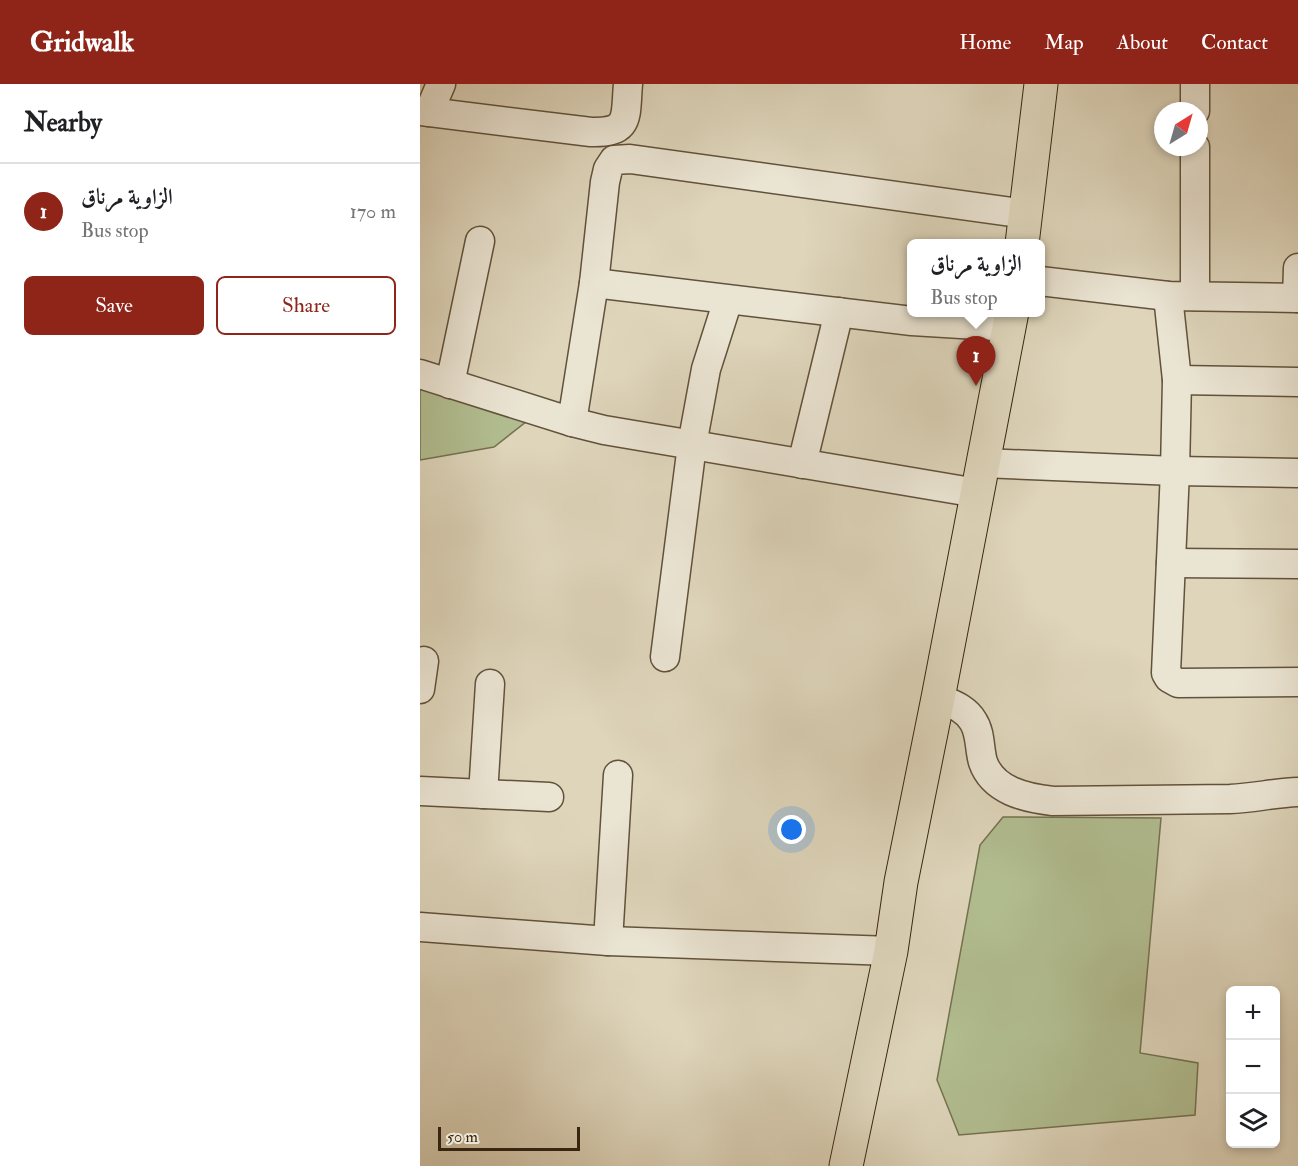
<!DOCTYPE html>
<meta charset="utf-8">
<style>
body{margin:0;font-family:"IM FELL Double Pica",Amiri,serif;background:#f6f6f6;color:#202124}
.controls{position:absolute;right:18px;bottom:18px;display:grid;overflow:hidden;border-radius:9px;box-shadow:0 3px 9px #0003}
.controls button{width:54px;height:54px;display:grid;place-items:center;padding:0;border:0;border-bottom:2px solid #e0e0e0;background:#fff;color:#202124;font:30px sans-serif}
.compass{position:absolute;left:734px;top:18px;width:54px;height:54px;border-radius:50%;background:#fff;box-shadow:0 3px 9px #0003;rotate:37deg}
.scale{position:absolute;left:18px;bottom:15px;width:142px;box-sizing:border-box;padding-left:6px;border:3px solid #382610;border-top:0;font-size:16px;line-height:21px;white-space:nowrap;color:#382610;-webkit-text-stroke:4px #eae4d3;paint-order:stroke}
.you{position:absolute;left:372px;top:746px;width:21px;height:21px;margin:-15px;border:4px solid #fff;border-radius:50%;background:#1a73e8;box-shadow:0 0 0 9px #1a73e833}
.badge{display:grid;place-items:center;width:39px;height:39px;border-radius:50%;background:#8f2418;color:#fff;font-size:20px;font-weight:700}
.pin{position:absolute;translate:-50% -50px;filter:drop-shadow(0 2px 3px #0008)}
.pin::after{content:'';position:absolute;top:32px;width:21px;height:18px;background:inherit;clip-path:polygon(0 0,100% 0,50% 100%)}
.popup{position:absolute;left:487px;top:155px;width:138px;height:78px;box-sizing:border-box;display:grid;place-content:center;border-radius:9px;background:#fff;filter:drop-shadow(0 2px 4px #0005);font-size:20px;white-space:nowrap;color:#757577}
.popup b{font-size:22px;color:#202124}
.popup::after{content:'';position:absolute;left:50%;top:100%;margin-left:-12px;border:12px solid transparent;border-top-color:#fff}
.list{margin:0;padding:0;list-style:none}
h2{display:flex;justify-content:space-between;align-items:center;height:78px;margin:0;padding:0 24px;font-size:26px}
h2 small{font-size:20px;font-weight:400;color:#757577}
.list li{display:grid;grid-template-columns:39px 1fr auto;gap:18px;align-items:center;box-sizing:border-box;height:96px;padding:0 24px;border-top:2px solid #e0e0e0}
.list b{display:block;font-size:22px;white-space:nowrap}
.list p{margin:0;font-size:20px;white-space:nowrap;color:#757577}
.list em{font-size:20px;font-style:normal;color:#757577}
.actions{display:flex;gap:12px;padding:18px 24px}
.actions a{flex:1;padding:14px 0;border:2px solid #8f2418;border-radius:9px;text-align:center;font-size:21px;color:#8f2418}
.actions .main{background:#8f2418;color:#fff}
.icon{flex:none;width:33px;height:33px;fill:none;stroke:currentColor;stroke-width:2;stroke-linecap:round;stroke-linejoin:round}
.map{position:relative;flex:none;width:878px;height:1082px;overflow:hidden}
header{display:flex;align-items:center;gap:36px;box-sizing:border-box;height:84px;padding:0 30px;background:#8f2418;color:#fff}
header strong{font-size:28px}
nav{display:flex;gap:33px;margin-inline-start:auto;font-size:21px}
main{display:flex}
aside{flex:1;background:#fff}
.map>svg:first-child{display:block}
.green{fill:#b1bd90;stroke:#747250;stroke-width:1.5}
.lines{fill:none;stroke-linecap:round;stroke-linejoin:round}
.minor-casing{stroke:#62523b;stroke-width:31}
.major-casing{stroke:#382610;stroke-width:35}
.minor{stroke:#eae4d3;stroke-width:28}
.major{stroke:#ded5bb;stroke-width:33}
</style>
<header>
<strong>Gridwalk</strong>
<nav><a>Home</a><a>Map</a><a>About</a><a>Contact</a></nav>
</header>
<main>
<aside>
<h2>Nearby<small></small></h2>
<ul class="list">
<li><span class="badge">1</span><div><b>الزاوية مرناق</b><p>Bus stop</p></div><em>170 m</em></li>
</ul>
<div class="actions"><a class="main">Save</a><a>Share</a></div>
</aside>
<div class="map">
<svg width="878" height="1082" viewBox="0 0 878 1082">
<rect width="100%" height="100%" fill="#ded5bb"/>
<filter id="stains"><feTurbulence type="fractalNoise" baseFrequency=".00333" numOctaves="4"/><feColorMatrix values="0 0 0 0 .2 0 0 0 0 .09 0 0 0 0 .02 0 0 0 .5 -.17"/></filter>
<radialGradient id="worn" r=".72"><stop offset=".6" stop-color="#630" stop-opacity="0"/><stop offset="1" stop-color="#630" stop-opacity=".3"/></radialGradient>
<g class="green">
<polygon points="0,294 116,330 74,363 0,376"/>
<polygon points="583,733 741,734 720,969 778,979 775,1031 539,1051 517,996 560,761"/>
</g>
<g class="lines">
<defs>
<g id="minor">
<polyline points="775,0 775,27"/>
<path d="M0 27 171 48C211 49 205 33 208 0"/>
<polyline points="9,28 21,0"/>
<polyline points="775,63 775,212"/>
<polyline points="620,197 748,212 878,214"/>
<polyline points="174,199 492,237 590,243"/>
<polyline points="748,212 757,296 755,387 746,589 749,594 758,599 878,598"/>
<polyline points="877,214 878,184"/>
<polyline points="0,290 152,338 184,346 557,409"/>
<polyline points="757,296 878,298"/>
<polyline points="30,300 60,157"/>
<polyline points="152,338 174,199 185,98 188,85 194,76 210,75 606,130"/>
<polyline points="563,379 755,387 878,389"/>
<polyline points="382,380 419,228"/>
<polyline points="751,479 878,480"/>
<polyline points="245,573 272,361 286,285 308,216"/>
<polyline points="0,605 4,577"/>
<path d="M518 614C532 620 545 624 553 637 561 649 559 665 563 678 573 707 606 714 633 717L810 715C833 714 855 709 878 708"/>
<polyline points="0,707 129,713"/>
<polyline points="63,710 70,600"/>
<polyline points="0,843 188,857 471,867"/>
<polyline points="188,857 198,691"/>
</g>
<g id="major">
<polyline points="602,160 621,0"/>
<polyline points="426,1082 471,867 481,798 518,614 592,228"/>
</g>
</defs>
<use href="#minor" class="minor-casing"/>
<use href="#major" class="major-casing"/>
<use href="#minor" class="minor"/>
<use href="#major" class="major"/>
</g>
<rect width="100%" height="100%" filter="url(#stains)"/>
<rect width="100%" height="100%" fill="url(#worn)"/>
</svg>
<div class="controls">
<button>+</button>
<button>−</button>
<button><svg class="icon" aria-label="layers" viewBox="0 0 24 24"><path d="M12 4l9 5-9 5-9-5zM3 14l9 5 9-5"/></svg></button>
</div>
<svg class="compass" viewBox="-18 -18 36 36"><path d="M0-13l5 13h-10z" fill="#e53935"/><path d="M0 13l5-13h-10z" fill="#757577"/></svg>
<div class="scale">50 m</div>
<div class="you"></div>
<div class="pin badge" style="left:556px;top:302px">1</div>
<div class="popup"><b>الزاوية مرناق</b>Bus stop</div>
</div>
</main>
